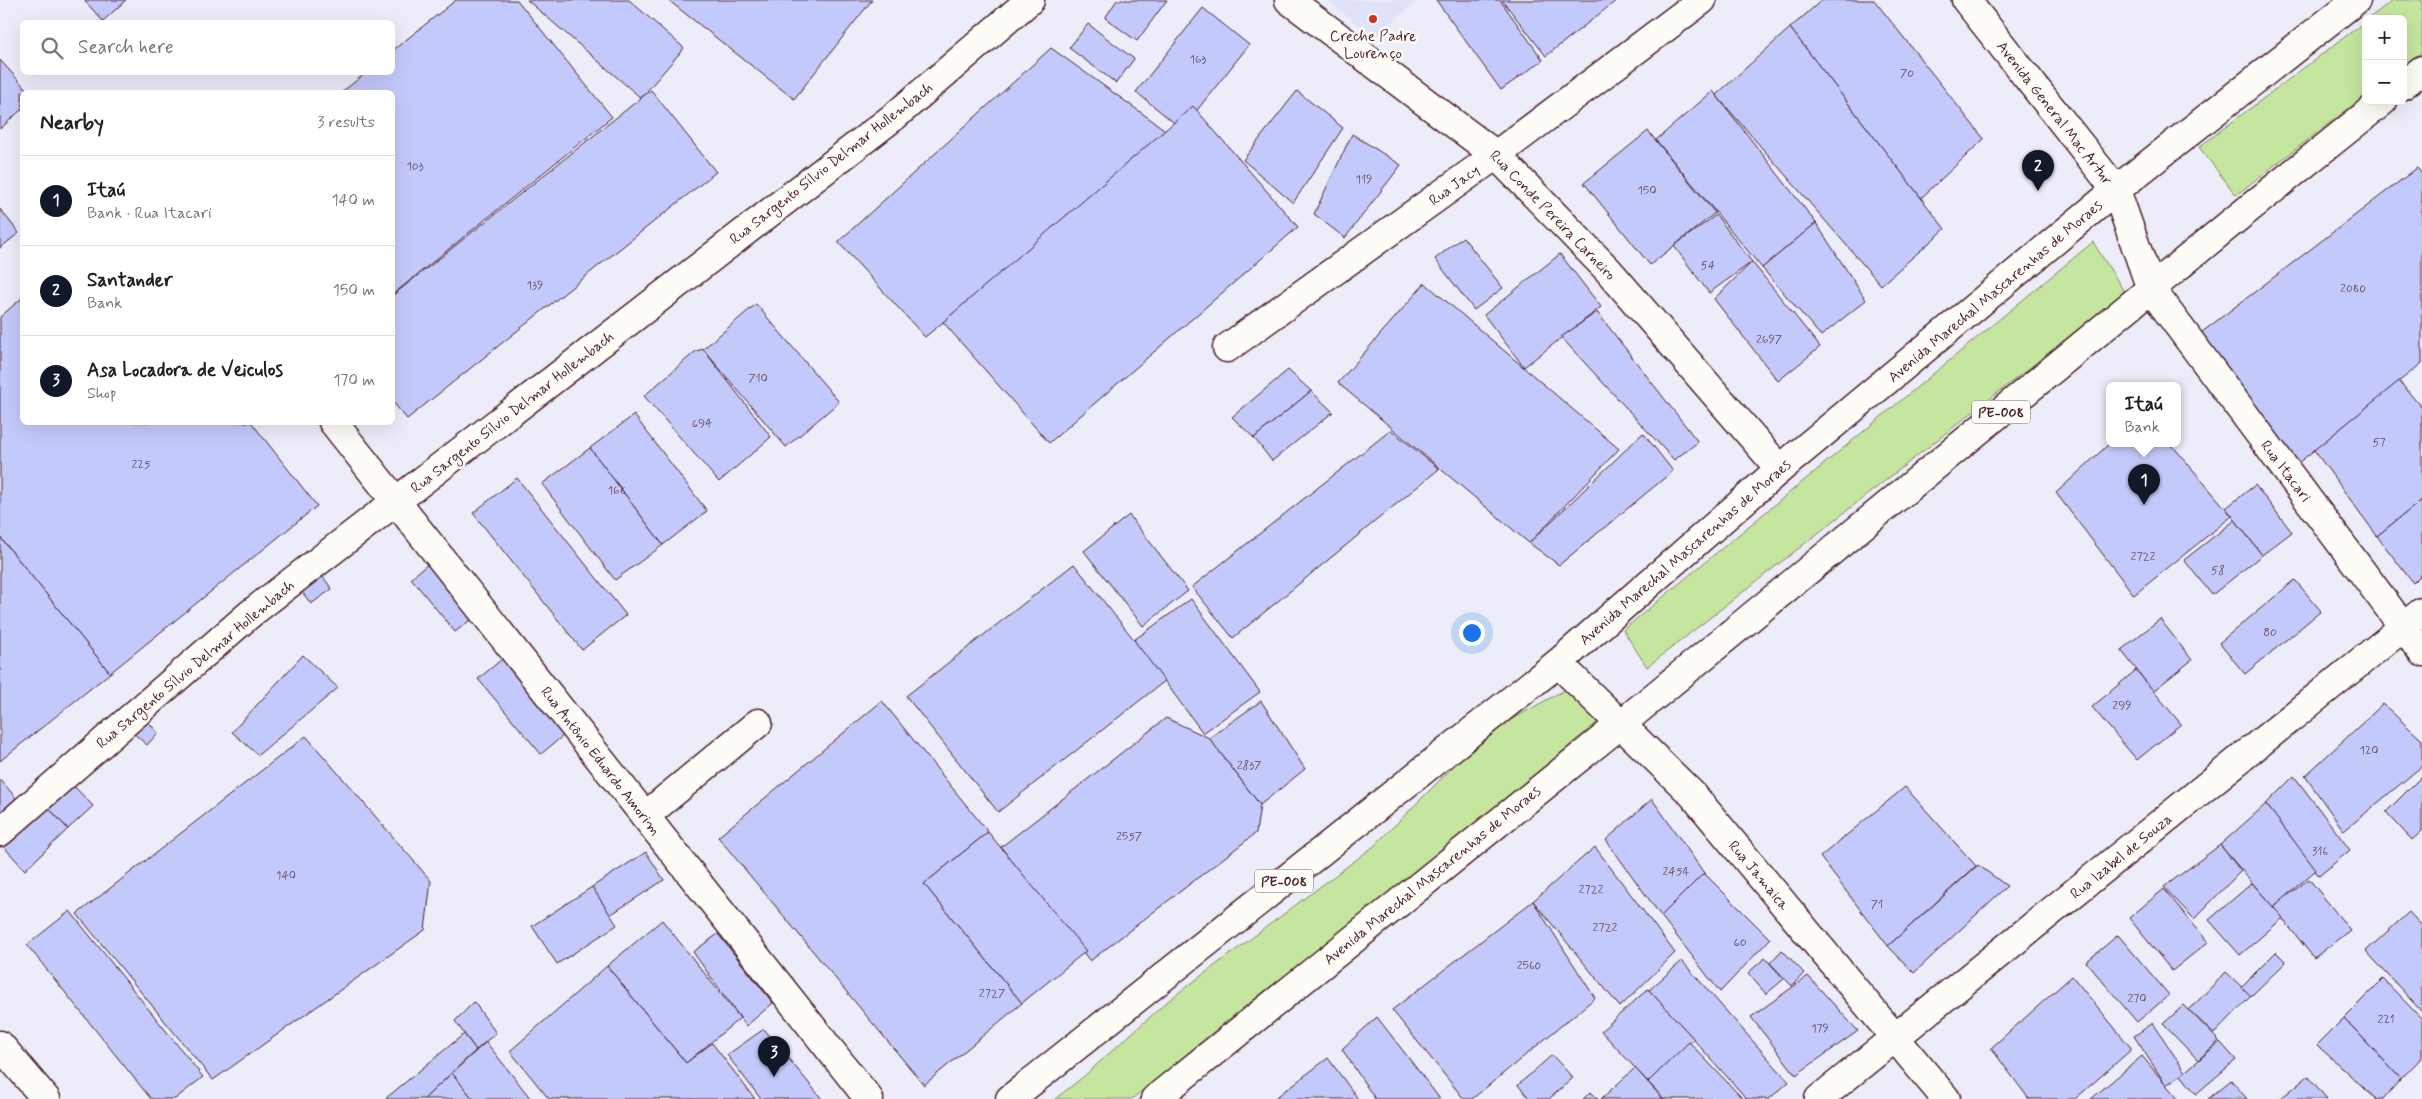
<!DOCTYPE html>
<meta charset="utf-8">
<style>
body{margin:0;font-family:Mynerve,sans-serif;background:#f6f6f6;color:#202124}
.controls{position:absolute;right:15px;top:15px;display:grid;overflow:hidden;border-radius:8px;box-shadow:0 5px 20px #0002}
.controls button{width:45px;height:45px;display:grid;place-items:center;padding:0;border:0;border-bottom:1px solid #e0e0e0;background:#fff;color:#202124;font:25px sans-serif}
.you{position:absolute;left:1471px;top:632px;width:18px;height:18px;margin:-12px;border:4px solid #fff;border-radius:50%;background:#1a73e8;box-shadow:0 0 0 8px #1a73e833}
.badge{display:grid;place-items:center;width:32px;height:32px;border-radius:50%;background:#111827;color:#fff;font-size:16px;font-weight:700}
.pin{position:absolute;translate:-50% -41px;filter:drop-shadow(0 1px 2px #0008)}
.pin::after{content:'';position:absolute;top:26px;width:18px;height:15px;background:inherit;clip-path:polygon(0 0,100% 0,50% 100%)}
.popup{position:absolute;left:2106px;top:382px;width:75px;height:65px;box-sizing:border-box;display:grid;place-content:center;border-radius:8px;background:#fff;filter:drop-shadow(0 1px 4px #0005);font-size:16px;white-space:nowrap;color:#757577}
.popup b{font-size:19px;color:#202124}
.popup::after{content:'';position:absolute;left:50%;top:100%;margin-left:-10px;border:10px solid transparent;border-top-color:#fff}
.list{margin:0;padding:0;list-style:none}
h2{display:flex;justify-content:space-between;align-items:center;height:65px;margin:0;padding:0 20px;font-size:21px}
h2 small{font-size:16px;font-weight:400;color:#757577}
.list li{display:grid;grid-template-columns:32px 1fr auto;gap:15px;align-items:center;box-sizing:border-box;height:90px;padding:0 20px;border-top:1px solid #e0e0e0}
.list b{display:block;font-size:19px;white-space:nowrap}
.list p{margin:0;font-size:16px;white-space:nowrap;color:#757577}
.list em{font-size:16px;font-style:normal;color:#757577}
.icon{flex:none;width:28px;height:28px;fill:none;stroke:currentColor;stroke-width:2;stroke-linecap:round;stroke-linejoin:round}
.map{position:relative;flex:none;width:2422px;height:1099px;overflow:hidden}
.search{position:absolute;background:#fff;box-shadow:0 5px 20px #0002;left:20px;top:20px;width:375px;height:55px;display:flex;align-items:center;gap:12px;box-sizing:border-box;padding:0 18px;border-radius:8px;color:#757577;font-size:19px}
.panel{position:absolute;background:#fff;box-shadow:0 5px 20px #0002;left:20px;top:90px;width:375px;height:335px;border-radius:8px}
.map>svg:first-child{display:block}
.built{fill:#e0e2f9}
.green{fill:#c5e69f;stroke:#888265}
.building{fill:#c4c9fb;stroke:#4a1f2b}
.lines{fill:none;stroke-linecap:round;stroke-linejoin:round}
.minor-casing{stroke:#4a1f2b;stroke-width:31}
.major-casing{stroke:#4a1f2b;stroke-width:31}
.highway-casing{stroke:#4a1f2b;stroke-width:31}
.minor{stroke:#fdfcf7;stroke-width:28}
.major{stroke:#fdfcf7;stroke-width:28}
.highway{stroke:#fdfcf7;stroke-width:28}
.poi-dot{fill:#c8321e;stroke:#fdfcf7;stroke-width:2}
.labels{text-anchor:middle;stroke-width:5;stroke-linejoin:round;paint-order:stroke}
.number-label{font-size:12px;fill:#684a5f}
.shield{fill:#fdfcf7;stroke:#806168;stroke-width:1}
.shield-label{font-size:14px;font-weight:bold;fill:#4a1f2b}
.poi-label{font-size:15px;fill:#4a1f2b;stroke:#fdfcf7}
.street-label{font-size:15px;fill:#4a1f2b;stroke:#fdfcf7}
</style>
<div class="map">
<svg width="2422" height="1099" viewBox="0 0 2422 1099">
<rect width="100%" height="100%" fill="#ecedf8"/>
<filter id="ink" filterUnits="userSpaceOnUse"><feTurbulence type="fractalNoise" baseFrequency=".02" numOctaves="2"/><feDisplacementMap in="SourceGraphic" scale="10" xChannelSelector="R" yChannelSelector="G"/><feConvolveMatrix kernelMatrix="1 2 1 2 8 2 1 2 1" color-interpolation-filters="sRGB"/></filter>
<g filter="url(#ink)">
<polygon class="built" points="1327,0 1418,0 1374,38"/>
<g class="green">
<polygon points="2393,0 2422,0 2422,52 2403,67 2403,19 2368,19"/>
<polygon points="2366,21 2366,95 2236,195 2199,147"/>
<polygon points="2093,242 2125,293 1647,667 1623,630"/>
<polygon points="1570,687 1599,721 1443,851 1223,1024 1132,1099 1055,1099 1083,1077 1169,1000 1373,847 1487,733"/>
</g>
<g class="building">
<polygon points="84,0 126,0 103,21"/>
<polygon points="456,0 517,0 612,117 392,295 392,92 342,92 367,72 392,72 392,51"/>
<polygon points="527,0 629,0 684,48 641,98"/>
<polygon points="668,0 872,0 794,99"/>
<polygon points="1117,0 1167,0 1137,41 1105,18"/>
<polygon points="1436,0 1500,0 1543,60 1501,90"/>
<polygon points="1502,0 1617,0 1546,56"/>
<polygon points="1822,0 1874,0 1984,139 1921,198 1790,28"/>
<polygon points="1203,8 1249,45 1182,129 1136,92"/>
<polygon points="1088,24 1134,59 1116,83 1069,48"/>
<polygon points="1790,28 1945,229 1881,285 1716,95"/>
<polygon points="1051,48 1171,134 925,337 838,242"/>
<polygon points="0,60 29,92 22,92 22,109 0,129"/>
<polygon points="651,90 716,172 407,419 392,401 392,296"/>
<polygon points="1297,91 1343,128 1293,203 1243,160"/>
<polygon points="1713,91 1816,223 1762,268 1656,140"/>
<polygon points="1193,106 1298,227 1049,443 943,322"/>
<polygon points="1648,131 1715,213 1650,265 1584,183"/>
<polygon points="1352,134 1401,165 1345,238 1314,214"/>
<polygon points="2417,168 2422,174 2422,363 2297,464 2193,339"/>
<polygon points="0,209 19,233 0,248"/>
<polygon points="1716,215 1752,262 1709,293 1674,246"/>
<polygon points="1816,223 1866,300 1821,336 1762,268"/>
<polygon points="1463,237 1503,288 1474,310 1435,259"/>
<polygon points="1560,254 1601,307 1524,367 1484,315"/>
<polygon points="1752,262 1820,347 1778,381 1714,299"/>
<polygon points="1425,283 1619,449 1529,543 1338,383"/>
<polygon points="22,298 22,422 251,422 317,506 110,673 0,537 0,317"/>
<polygon points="756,304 839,402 786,447 703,349"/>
<polygon points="1597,312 1698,442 1674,460 1561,337"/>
<polygon points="703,349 771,437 719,482 644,396 696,351"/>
<polygon points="1288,370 1311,391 1254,438 1232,417"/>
<polygon points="2399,381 2422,408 2422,500 2377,536 2314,450"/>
<polygon points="1311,391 1333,412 1272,461 1254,438"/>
<polygon points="634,415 707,511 663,545 590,448"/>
<polygon points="1391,430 1439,469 1233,638 1192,587"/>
<polygon points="1643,433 1673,471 1559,565 1529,543"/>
<polygon points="2110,443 2171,444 2232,516 2134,595 2056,493"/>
<polygon points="590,448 663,545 615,580 542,484"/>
<polygon points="517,478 626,615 582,650 473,513"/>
<polygon points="2255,485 2292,532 2262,555 2226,508"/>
<polygon points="2422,500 2422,574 2413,583 2377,536"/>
<polygon points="1129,515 1188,591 1143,626 1084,551"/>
<polygon points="2235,520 2262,555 2212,595 2184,560"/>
<polygon points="0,537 110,673 0,761"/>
<polygon points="434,559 478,614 455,632 411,578"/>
<polygon points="1074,564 1166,680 998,812 906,696"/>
<polygon points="320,573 332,589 311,604 300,589"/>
<polygon points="2295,580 2321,611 2245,674 2219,643"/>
<polygon points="1191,599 1260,692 1203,733 1134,640"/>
<polygon points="2160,619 2192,660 2153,691 2121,650"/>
<polygon points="303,655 338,688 258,755 232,732"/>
<polygon points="507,655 570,730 541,754 478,679"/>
<polygon points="2136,670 2181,724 2137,760 2092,707"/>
<polygon points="882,701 988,832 924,884 1022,1003 924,1085 718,837"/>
<polygon points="1261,701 1305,769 1260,805 1209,738"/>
<polygon points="2383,704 2422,740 2422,766 2344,831 2305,776"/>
<polygon points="145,718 158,733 147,745 130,730"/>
<polygon points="1166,718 1209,738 1260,805 1256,833 1090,961 1001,847"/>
<polygon points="306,736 431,881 425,930 213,1080 77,914"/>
<polygon points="2294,776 2350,850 2319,876 2266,804"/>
<polygon points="2422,776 2422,831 2412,840 2386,812"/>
<polygon points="0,779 16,798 0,813"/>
<polygon points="71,783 93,806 68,829 47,806"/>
<polygon points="1905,787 1976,866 1888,946 1820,857"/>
<polygon points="1652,799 1704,873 1661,916 1606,840"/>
<polygon points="2266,804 2316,870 2273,907 2220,845"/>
<polygon points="47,806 68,829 25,870 4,847"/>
<polygon points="988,832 1086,951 1022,1003 924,884"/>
<polygon points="2220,845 2241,871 2194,919 2164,887"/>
<polygon points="1595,847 1675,953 1620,1007 1533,901"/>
<polygon points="646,852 664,880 610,915 592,887"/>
<polygon points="1978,865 2007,886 1914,973 1888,946"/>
<polygon points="1704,873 1770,939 1720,992 1661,916"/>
<polygon points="2309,879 2350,930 2314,958 2273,907"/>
<polygon points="2252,883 2283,918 2240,955 2209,920"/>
<polygon points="592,887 617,925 557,964 532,926"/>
<polygon points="2164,889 2208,942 2172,971 2129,918"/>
<polygon points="1533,901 1595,998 1472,1099 1464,1099 1392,1010"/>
<polygon points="70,911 203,1077 175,1099 151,1099 27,945"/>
<polygon points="2409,912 2422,926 2422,1012 2366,951"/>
<polygon points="662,920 740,1018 686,1063 607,966"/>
<polygon points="718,934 773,1003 746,1026 693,952"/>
<polygon points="2118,935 2169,995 2137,1022 2086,962"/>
<polygon points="1782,950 1804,973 1792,986 1770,963"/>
<polygon points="2276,952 2286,962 2251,996 2241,987"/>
<polygon points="1765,958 1784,979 1766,994 1748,973"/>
<polygon points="1682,961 1789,1082 1769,1099 1747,1099 1649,990"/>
<polygon points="607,966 686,1063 712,1043 755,1099 549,1099 510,1051"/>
<polygon points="2226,972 2251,996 2214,1034 2189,1010"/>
<polygon points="1808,976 1858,1031 1796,1075 1751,1017"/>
<polygon points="2072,976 2132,1049 2075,1099 2029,1099 1991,1048"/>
<polygon points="2383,979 2422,1019 2422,1057 2401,1079 2344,1018"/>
<polygon points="1648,989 1694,1039 1648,1082 1601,1031"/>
<polygon points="474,1002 496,1033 476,1050 455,1021"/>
<polygon points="2184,1005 2219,1041 2198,1060 2163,1024"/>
<polygon points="1377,1017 1440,1099 1375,1099 1342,1049"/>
<polygon points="2344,1018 2401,1079 2383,1099 2376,1099 2317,1045"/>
<polygon points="2153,1023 2185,1072 2166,1085 2134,1036"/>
<polygon points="764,1029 822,1099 761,1099 727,1055"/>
<polygon points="464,1034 476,1050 424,1099 385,1099"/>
<polygon points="486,1042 531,1099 473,1099 452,1073"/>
<polygon points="1689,1042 1743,1099 1664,1099 1648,1082"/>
<polygon points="2220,1042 2236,1060 2196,1094 2181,1075"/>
<polygon points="1552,1055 1573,1078 1549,1099 1530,1099 1518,1085"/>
<polygon points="2142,1056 2178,1099 2091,1099"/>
<polygon points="1328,1058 1358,1099 1274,1099"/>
<polygon points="1635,1068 1663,1099 1601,1099"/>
<polygon points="452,1073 473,1099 424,1099 439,1085"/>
<polygon points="2308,1076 2327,1099 2280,1099"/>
<polygon points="2231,1080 2247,1099 2208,1099"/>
<polygon points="1591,1092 1598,1099 1583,1099"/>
</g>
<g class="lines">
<defs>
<g id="minor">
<polyline points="1289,0 1496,155 1608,270 1780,469"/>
<polyline points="1227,348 1496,155 1702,0"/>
<polyline points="333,422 869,1099"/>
<polyline points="1558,663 1693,795 1946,1099"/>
<polyline points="645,816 758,723"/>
<polyline points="0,832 250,614 896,115 1030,0"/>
<polyline points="0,1045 46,1099"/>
<polyline points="1819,1099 2422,612"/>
</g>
<polyline id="major" points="1966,0 2116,190 2151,289 2422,652"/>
<g id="highway">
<polyline points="2403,85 2422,70"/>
<polyline points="1010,1099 1558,663 1780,469 2116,190 2356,0"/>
<polyline points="1155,1099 1621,724 2231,223 2383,101"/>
</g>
</defs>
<use href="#minor" class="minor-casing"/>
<use href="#major" class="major-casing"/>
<use href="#highway" class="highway-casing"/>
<use href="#minor" class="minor"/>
<use href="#major" class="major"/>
<use href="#highway" class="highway"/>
</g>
</g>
<circle class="poi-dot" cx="1373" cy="19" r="5"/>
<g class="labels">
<g class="number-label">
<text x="1198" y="63">163</text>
<text x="1907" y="77">70</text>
<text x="415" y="170">103</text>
<text x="1364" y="183">119</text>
<text x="1647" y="194">150</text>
<text x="1708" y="269">54</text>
<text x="535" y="289">139</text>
<text x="2353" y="292">2080</text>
<text x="1769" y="343">2697</text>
<text x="758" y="382">710</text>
<text x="702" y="427">694</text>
<text x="2379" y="446">57</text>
<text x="141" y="468">225</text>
<text x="617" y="494">168</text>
<text x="2143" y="560">2722</text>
<text x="2218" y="574">58</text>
<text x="2270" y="636">80</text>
<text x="2122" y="709">299</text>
<text x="2369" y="754">120</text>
<text x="1249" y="769">2837</text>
<text x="1129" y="840">2557</text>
<text x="2320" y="855">316</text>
<text x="1676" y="875">2454</text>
<text x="286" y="879">140</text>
<text x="1591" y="893">2722</text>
<text x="1877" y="908">71</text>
<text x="1605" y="931">2722</text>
<text x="1740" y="946">60</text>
<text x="1529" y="969">2560</text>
<text x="992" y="997">2727</text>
<text x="2137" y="1002">270</text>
<text x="2386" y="1023">221</text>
<text x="1820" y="1032">179</text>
</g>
<g class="shield">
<rect x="1972" y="400.5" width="58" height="23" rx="4"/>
<rect x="1255" y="869.5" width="58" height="23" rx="4"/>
</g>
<g class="shield-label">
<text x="2001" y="417">PE-008</text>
<text x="1284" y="886">PE-008</text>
</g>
<g class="poi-label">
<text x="1373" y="41">Creche Padre<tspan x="1373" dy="17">Lourenço</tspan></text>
</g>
<g class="street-label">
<text transform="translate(2055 113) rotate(52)" y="5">Avenida General Mac Artur</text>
<text transform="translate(831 163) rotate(-38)" y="5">Rua Sargento Sílvio Delmar Hollembach</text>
<text transform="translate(1454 185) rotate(-36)" y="5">Rua Jacy</text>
<text transform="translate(1553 215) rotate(46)" y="5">Rua Conde Pereira Carneiro</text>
<text transform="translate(1995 291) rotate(-40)" y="5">Avenida Marechal Mascarenhas de Moraes</text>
<text transform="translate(512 412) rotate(-38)" y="5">Rua Sargento Sílvio Delmar Hollembach</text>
<text transform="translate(2286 471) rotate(53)" y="5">Rua Itacari</text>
<text transform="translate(1685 552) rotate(-41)" y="5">Avenida Marechal Mascarenhas de Moraes</text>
<text transform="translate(195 664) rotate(-40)" y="5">Rua Sargento Sílvio Delmar Hollembach</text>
<text transform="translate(601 761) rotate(52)" y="5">Rua Antônio Eduardo Amorim</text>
<text transform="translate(2121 856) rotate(-39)" y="5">Rua Izabel de Souza</text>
<text transform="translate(1432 875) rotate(-39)" y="5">Avenida Marechal Mascarenhas de Moraes</text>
<text transform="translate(1759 875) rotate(50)" y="5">Rua Jamaica</text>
</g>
</g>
</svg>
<div class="controls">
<button>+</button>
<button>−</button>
</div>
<div class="you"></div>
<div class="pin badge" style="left:2144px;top:505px">1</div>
<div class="popup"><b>Itaú</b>Bank</div>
<div class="pin badge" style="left:2038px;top:191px">2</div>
<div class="pin badge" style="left:774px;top:1077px">3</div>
<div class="search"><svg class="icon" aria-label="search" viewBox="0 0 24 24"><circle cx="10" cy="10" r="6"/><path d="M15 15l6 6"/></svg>Search here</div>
<section class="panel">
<h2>Nearby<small>3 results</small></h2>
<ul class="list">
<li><span class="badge">1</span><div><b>Itaú</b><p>Bank · Rua Itacari</p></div><em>140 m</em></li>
<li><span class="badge">2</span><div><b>Santander</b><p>Bank</p></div><em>150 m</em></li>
<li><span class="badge">3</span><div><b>Asa Locadora de Veiculos</b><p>Shop</p></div><em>170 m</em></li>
</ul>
</section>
</div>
